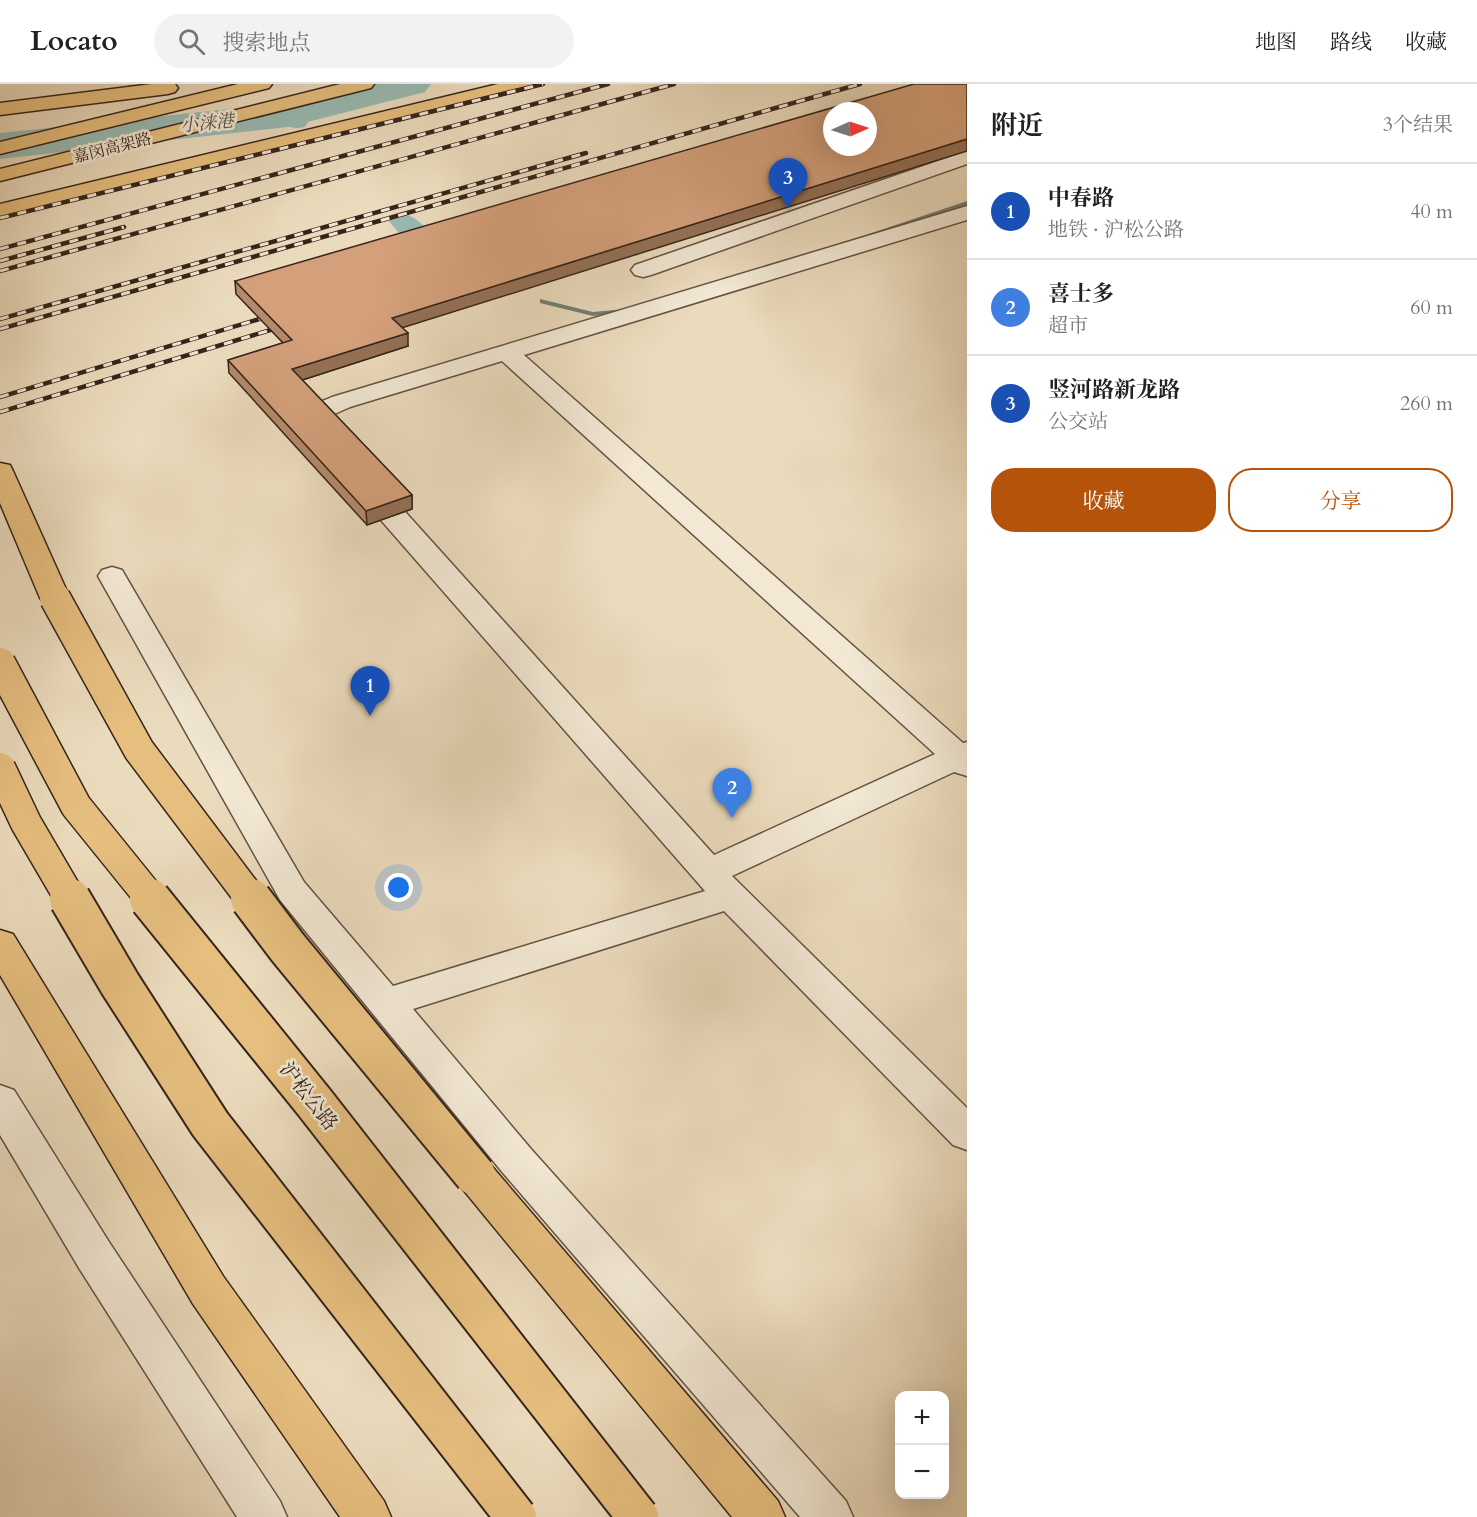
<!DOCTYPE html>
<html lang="zh">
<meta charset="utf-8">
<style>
body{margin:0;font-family:Cardo,"Noto Serif SC",serif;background:#f2f2f2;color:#222}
.controls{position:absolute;right:18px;bottom:18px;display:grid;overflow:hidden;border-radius:12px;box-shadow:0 6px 24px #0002}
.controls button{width:54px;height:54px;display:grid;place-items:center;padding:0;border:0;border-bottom:2px solid #e0e0e0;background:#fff;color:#222;font:30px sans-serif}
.compass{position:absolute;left:823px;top:18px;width:54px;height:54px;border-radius:50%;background:#fff;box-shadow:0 6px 24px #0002;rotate:87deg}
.you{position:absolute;left:399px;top:804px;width:21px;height:21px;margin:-15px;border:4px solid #fff;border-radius:50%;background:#1a73e8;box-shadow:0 0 0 9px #1a73e833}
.badge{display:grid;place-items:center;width:39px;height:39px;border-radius:50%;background:#b45309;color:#fff;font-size:20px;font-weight:700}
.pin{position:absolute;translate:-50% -50px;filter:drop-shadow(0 2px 3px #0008)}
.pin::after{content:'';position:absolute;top:32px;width:21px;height:18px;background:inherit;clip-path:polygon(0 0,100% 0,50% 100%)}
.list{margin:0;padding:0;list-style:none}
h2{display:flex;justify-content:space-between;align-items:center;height:78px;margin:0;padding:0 24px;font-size:26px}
h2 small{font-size:20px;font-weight:400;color:#767676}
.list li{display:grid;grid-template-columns:39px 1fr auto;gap:18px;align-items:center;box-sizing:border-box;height:96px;padding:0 24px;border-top:2px solid #e0e0e0}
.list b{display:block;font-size:22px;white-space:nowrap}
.list p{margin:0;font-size:20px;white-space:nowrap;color:#767676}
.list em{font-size:20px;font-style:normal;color:#767676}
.actions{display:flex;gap:12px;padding:18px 24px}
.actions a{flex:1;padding:14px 0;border:2px solid #b45309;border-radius:24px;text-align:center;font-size:21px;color:#b45309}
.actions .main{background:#b45309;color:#fff}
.icon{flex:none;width:33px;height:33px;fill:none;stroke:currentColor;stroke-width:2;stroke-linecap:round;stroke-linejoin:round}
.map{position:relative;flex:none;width:967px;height:1433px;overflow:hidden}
header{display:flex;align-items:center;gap:36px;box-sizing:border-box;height:84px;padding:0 30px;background:#fff;border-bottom:2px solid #e0e0e0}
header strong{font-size:28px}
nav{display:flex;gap:33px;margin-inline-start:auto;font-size:21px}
.search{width:420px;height:54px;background:#f2f2f2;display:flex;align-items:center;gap:15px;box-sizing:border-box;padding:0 21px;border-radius:33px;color:#767676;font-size:22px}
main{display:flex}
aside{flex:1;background:#fff}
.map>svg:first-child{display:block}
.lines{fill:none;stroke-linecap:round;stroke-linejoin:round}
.stream{fill:#717f76;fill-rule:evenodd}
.canal{fill:#98bbb4;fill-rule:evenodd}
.river{fill:#98bbb4;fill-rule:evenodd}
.minor-casing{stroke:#635243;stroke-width:3}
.highway-casing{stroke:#36241a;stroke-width:3}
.minor{fill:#f2e8d4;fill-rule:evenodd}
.highway{fill:#e6be7e;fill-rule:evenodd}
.rail-casing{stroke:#36241a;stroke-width:4.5}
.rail{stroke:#f2e8d4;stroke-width:3;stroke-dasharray:9;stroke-linecap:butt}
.major-bridge-far1-casing{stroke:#36241a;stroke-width:33;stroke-linecap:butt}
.major-bridge-casing{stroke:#36241a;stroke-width:44;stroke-linecap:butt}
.highway-bridge-far1-casing{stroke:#36241a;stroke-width:33;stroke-linecap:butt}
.highway-bridge-casing{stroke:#36241a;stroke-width:44;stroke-linecap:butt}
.major-bridge-far1{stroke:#e6be7e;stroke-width:30}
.major-bridge{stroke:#e6be7e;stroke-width:40}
.highway-bridge-far1{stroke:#e6be7e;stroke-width:30}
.highway-bridge{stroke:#e6be7e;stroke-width:40}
.wall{fill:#b58a6a;stroke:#36241a;stroke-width:1.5}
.shaded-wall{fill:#947056;stroke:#36241a;stroke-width:1.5}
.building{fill:#d3a07b;stroke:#36241a;stroke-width:1.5;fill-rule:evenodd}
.labels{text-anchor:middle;stroke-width:5;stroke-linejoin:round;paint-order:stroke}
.far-street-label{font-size:16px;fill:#36241a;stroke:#f2e8d4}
.far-water-label{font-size:18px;font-style:italic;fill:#535148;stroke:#f2e8d4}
.street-label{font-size:20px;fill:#36241a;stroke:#f2e8d4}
</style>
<header>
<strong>Locato</strong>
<div class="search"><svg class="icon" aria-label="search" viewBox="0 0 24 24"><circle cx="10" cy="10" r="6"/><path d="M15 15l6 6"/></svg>搜索地点</div>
<nav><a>地图</a><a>路线</a><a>收藏</a></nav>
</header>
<main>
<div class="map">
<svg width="967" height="1433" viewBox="0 0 967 1433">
<rect width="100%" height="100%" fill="#ebdbbd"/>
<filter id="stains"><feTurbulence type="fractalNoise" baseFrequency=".00333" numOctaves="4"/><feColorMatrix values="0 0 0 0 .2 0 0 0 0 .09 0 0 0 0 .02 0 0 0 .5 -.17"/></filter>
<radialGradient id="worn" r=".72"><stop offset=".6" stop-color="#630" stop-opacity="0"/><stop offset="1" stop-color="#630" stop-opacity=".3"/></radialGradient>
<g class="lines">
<g class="stream">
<polygon points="967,117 967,121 852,160 845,158"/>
<polygon points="540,215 593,228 625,225 629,227 625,229 593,232 540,219"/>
</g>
<g class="canal">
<path d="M288 24C297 26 303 30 308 38L305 43C291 46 284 42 276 31L280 26Z"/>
<path d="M402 129C413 132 422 138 428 148L424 154C409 158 398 150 389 137L393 131Z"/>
</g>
<polygon class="river" points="363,0 431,0 425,8 288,43 0,75 0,49 288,19"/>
<defs>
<g id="minor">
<polygon points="967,67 967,80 651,191 643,193 635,191 631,186 635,181"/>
<path d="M967 122V136L524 271 963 659 967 658V692L954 688 732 792 967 1024V1066L953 1061 724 827 413 925 531 1065 846 1417 853 1433H800L503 1089 280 816 98 492 102 486 112 483 122 486 304 798 393 902 705 807 352 403 348 397 352 391 362 389 372 391 714 771 935 670 502 277 350 323 328 333 326 340 340 356 336 362C318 366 310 355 300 341 305 320 314 321 332 313Z"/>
<polygon points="0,1001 14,1006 109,1158 280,1417 287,1433 237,1433 79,1184 0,1051"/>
</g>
<g id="highway">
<polygon points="152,0 175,0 178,4 175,8 168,10 0,31 0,19"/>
<polygon points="238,0 272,0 269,4 0,70 0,58"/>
<polygon points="340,0 374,0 371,4 0,97 0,85"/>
<polygon points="498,0 533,0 530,4 0,134 0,120"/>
<polygon points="0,379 10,381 13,387 70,514 65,521 55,523 45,521 40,514 0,419"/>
<polygon points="0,846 13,850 223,1192 384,1417 391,1433 340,1433 193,1220 0,891"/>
<polygon points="475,1074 489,1079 778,1417 785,1433 732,1433 461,1103 455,1091 461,1079"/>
</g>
</defs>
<use href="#minor" class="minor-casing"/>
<use href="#highway" class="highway-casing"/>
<use href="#minor" class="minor"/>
<use href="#highway" class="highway"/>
<defs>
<g id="rail">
<polyline points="0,134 543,0"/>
<polyline points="0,165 608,0"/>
<polyline points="0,177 124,143"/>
<polyline points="0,187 674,0"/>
<polyline points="0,235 586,69"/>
<polyline points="0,245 860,0"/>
<polyline points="0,313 276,230"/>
<polyline points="0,328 287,241"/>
</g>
</defs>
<use href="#rail" class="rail-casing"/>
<use href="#rail" class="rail"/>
<defs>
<g id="major-bridge-far1">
<polyline points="0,579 76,722 152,816"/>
<polyline points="0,684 26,739 71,816"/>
</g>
<g id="major-bridge">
<polyline points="70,815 120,900 210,1040 516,1433"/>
<polyline points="150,815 314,1018 638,1433"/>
</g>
<polyline id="highway-bridge-far1" points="55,514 139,666 252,816"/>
<polyline id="highway-bridge" points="251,815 288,864 475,1091"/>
</defs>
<use href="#major-bridge-far1" class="major-bridge-far1-casing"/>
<use href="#major-bridge" class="major-bridge-casing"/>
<use href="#highway-bridge-far1" class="highway-bridge-far1-casing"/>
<use href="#highway-bridge" class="highway-bridge-casing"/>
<use href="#major-bridge-far1" class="major-bridge-far1"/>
<use href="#major-bridge" class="major-bridge"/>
<use href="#highway-bridge-far1" class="highway-bridge-far1"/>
<use href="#highway-bridge" class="highway-bridge"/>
</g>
<polygon class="wall" points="235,197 402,244 408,262 302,296 412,411 412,425 367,441 229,289 228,276 283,259 236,210"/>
<g class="shaded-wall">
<polygon points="967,55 967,67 392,247 392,234"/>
<polygon points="408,249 408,262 293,299 292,285"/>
<polygon points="412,411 412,425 367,441 366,427"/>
</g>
<path class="building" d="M914 0H967V55L392 234 408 249 292 285 412 411 366 427 228 276 292 256 235 197ZM832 27H868V63H832Z"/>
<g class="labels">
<g class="far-street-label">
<text transform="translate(112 63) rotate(-14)" y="6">嘉闵高架路</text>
</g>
<g class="far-water-label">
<text transform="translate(207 39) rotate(-6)" y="6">小涞港</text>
</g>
<g class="street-label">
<text transform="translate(309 1012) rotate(52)" y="7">沪松公路</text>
</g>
</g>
<rect width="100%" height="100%" filter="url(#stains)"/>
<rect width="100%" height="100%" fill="url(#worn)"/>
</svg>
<div class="controls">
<button>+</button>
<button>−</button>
</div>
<svg class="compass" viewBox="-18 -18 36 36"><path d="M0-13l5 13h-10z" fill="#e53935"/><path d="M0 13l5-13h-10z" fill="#767676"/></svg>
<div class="you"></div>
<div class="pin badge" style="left:370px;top:632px;background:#1a4fb4">1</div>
<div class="pin badge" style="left:732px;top:734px;background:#3f7fe0">2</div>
<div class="pin badge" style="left:788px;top:124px;background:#1a4fb4">3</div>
</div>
<aside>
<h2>附近<small>3个结果</small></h2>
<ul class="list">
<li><span class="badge" style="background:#1a4fb4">1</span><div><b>中春路</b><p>地铁 · 沪松公路</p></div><em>40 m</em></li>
<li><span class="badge" style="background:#3f7fe0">2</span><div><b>喜士多</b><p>超市</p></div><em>60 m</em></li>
<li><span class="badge" style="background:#1a4fb4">3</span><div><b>竖河路新龙路</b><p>公交站</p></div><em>260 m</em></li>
</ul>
<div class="actions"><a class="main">收藏</a><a>分享</a></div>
</aside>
</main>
